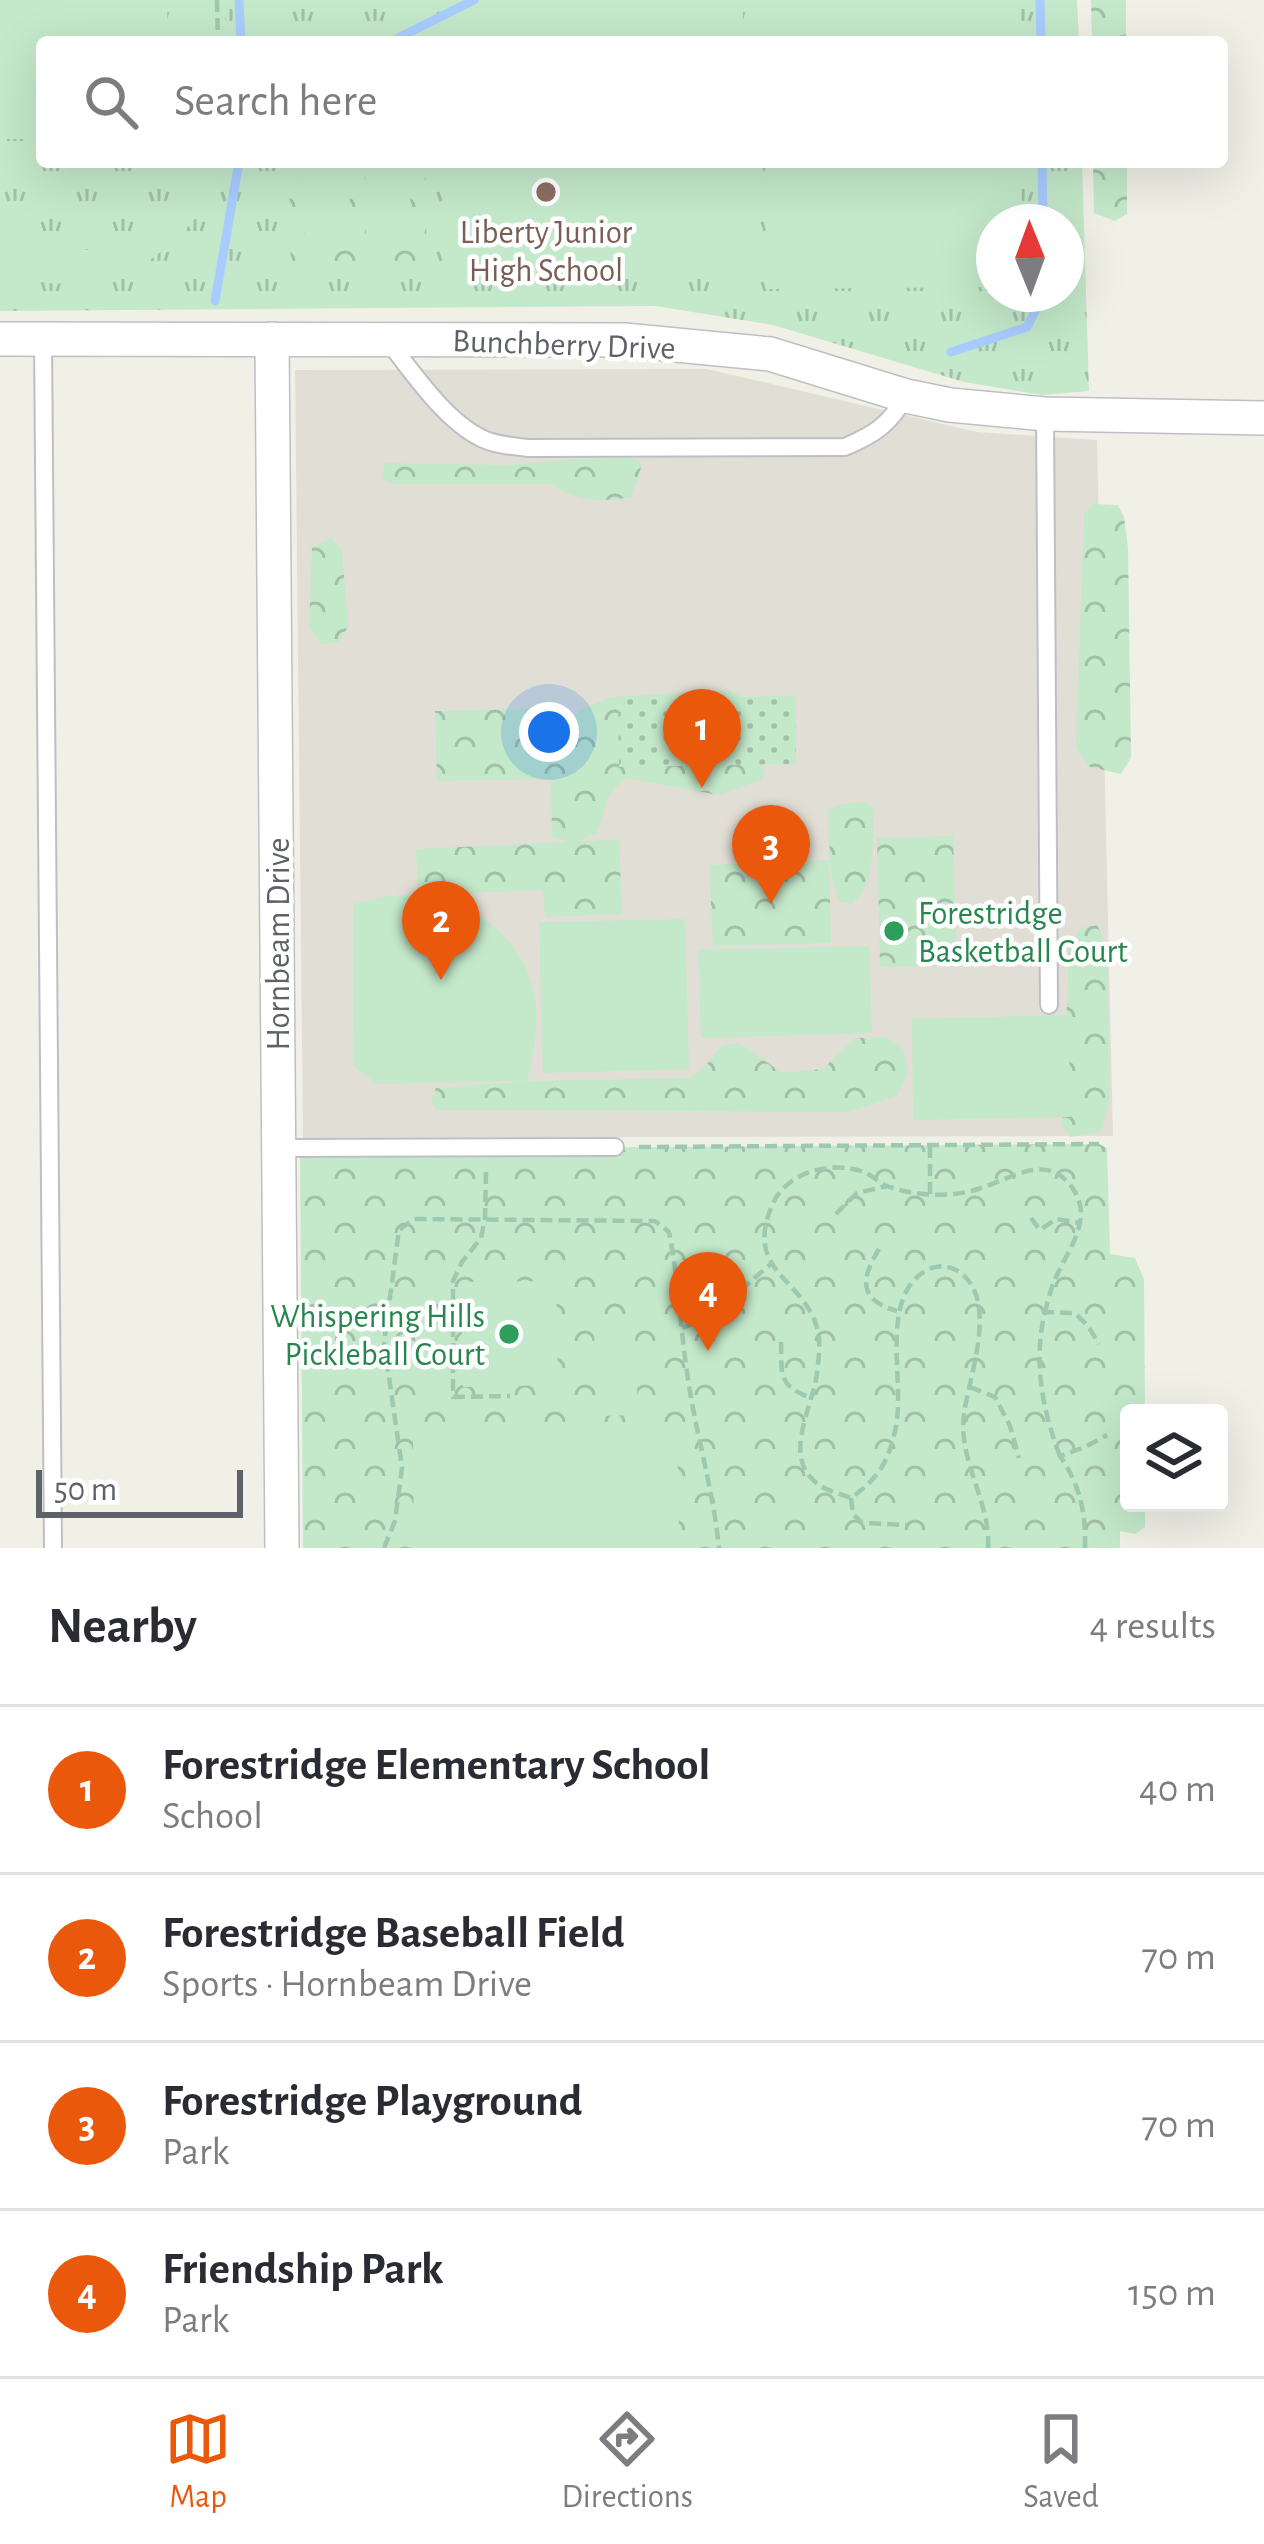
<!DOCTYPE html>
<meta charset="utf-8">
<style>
body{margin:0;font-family:"Alegreya Sans",sans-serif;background:#f2f2f3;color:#2b2b33}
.controls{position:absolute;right:36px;bottom:36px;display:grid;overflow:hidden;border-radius:12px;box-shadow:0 12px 48px #0002}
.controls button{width:108px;height:108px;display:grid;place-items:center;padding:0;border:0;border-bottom:3px solid #e1e1e2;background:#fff;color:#2b2b33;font:60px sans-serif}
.compass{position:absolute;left:976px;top:204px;width:108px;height:108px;border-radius:50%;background:#fff;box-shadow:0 12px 48px #0002;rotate:359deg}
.scale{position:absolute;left:36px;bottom:30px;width:207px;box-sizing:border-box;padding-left:12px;border:6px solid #5e6167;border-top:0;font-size:33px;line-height:42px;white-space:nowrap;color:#5e6167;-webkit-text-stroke:9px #fff;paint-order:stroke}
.you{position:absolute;left:549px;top:732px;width:42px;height:42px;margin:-30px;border:9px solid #fff;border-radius:50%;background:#1a73e8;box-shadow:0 0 0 18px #1a73e833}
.badge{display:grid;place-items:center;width:78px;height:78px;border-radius:50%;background:#ea580c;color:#fff;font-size:39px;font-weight:700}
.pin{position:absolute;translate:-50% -99px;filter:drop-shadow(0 3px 6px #0008)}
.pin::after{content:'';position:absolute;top:63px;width:42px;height:36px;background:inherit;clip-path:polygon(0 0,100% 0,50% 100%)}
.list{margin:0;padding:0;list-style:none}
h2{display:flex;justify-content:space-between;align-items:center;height:156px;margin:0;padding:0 48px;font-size:51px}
h2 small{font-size:39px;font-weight:400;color:#7c7c81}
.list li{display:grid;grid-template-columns:78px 1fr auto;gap:36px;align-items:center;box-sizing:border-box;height:168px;padding:0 48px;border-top:3px solid #e1e1e2}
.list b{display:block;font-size:45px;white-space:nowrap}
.list p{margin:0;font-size:39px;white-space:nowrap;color:#7c7c81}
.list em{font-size:39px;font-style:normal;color:#7c7c81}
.icon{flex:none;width:66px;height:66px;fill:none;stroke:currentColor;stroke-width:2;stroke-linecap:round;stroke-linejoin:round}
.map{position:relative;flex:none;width:1264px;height:1548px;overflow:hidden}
.search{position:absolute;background:#fff;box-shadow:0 12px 48px #0002;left:36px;right:36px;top:36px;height:132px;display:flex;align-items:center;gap:30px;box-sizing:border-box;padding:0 42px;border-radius:12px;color:#7c7c81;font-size:45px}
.sheet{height:828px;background:#fff}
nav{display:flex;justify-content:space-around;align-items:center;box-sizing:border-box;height:168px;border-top:3px solid #e1e1e2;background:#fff;font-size:33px;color:#7c7c81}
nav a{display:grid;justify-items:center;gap:6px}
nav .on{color:#ea580c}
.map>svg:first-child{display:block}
.education{fill:#e1dfd5}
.grass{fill:url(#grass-tufts);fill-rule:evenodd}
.forest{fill:url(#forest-crowns)}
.garden{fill:url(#garden-dots)}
.pitch{fill:#c4e8ca}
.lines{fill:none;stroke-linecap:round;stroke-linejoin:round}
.stream{stroke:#a9ccff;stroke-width:9}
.lane-casing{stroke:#bebfc5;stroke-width:20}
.street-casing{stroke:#bebfc5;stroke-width:36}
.path{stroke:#9dc9b0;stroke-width:4.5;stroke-dasharray:12 6;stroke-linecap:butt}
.lane{stroke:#fff;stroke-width:16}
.street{stroke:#fff;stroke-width:33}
.education-dot{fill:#8d6e63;stroke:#fff;stroke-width:4.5}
.leisure-dot{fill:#2e9e5b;stroke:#fff;stroke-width:4.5}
.labels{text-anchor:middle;stroke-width:9;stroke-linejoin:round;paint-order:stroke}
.education-label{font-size:33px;fill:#785e54;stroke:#fff}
.street-label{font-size:33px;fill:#5e6167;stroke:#fff}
.leisure-label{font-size:33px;fill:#27864d;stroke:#fff;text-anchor:start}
</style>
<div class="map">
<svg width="1264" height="1548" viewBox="0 0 1264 1548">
<defs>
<pattern id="grass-tufts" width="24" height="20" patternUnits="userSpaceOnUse" patternTransform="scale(3)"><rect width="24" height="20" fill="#c4e8ca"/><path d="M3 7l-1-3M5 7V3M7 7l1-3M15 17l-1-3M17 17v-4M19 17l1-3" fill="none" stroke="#a2bfa8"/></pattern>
<pattern id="forest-crowns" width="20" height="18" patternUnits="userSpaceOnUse" patternTransform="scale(3)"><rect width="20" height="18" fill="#c4e8ca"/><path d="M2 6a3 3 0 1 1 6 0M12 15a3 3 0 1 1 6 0" fill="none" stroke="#a2bfa8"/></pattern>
<pattern id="garden-dots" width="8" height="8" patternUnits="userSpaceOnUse" patternTransform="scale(3)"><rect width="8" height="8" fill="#c4e8ca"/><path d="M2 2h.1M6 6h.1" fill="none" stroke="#a2bfa8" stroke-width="1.8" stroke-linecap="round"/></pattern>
</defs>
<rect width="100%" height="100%" fill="#f1f0e7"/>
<polygon class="education" points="707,369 977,432 1097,440 1113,1136 303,1138 295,370"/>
<path class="grass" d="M0 0H1077L1079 42H42V162H1082L1089 391 1042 395 964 382 773 325 655 306 0 311ZM994 222H1066V294H994Z"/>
<g class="forest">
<polygon points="1091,0 1126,0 1126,42 1092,42"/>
<polygon points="289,162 425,162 427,274 291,277"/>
<polygon points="1093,162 1127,162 1127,214 1115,221 1094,213"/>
<path d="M586 458H634L642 465 631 497C602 502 577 503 552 484H392L382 478 385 463 507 465Z"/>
<polygon points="1094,504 1118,505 1124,517 1128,548 1131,758 1121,774 1090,767 1076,748 1084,514"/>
<polygon points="331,538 342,550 348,627 339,642 321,644 309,627 312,547"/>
<polygon points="730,690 760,708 766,738 763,779 719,795 625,778 609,795 597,833 578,841 619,840 622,914 545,917 543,890 418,895 416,849 570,842 552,837 551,779 437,781 435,711 567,708 568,727 578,711 610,697"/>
<path d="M866 802 874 809C872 838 877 885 852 904L838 901 829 862 831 943 713 946 709 865 830 860 828 810 841 804Z"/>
<polygon points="953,836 957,966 880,967 877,838"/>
<polygon points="1097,925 1107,945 1110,1094 1102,1131 1071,1137 1062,1126 1069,950 1080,928"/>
<polygon points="886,1037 903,1049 908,1074 897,1096 849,1112 436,1110 431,1100 436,1088 534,1081 690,1078 706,1065 722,1045 740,1043 782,1073 823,1069 855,1038"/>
<polygon points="1099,1144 1107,1148 1110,1254 1135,1258 1144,1279 1145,1413 1129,1413 1129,1503 1145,1503 1145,1527 1135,1534 1120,1531 1120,1548 303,1548 300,1154 486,1148"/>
</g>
<polygon class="garden" points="795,696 796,764 619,767 618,699"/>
<g class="pitch">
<polygon points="0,0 167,0 168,42 42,42 42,139 0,139"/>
<polygon points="193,0 225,0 226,42 194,42"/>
<polygon points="442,0 743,0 743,42 443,42"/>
<rect x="764" y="0" width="256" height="42"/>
<path d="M187 162H224C215 207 168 254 128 272 90 288 36 288 0 270V232C69 279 162 238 187 162Z"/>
<polygon points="303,162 349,162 351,246 305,247"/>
<polygon points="365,162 410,162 411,245 366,245"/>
<polygon points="444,162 745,162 746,272 445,275"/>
<polygon points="765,162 1021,162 1022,222 994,222 994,287 766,289"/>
<path d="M387 896C399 896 413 895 425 896 478 903 526 943 535 997 540 1025 533 1054 527 1081L377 1084 354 1067 353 904Z"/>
<polygon points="685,919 689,1069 543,1073 539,922"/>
<polygon points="869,946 872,1033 701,1038 698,950"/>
<polygon points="1069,1015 1070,1117 913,1120 912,1019"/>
<polygon points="556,1281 558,1385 463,1387 461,1282"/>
<polygon points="635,1327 638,1415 597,1416 594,1329"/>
<polygon points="677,1426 679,1548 414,1548 413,1430"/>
</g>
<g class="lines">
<g class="stream">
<polyline points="239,0 241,42"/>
<polyline points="1040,0 1041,42"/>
<polyline points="390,42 474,0"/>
<polyline points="1042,162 1043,222"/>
<polyline points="215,301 239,162"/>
<polyline points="951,352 1027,327 1044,294"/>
</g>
<defs>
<g id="lane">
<polyline points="43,339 53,1548"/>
<path d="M387 340C412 371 444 420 481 438 495 445 512 446 528 448L845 447C875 434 889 425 906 396"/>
<polyline points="1045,414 1049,1005"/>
<polyline points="279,1148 615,1147"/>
</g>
<g id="street">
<polyline points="0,339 624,340 770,354 906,396 950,405 1045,414 1264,418"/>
<polyline points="272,339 282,1548"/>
</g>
</defs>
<use href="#lane" class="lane-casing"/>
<use href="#street" class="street-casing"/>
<g class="path">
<polyline points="217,0 218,42"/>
<polyline points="639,1147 1099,1144"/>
<polyline points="486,1172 485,1218 481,1238 462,1262 453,1281 453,1397 510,1396"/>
<polyline points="930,1194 930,1145"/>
<polyline points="836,1214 857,1193 887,1186"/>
<polyline points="1031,1218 1040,1230 1056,1219 1080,1223"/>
<path d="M879 1249C860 1280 859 1300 897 1311"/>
<polyline points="682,1328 720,1314 738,1292 771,1264"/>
<path d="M781 1342C782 1375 777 1385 811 1398"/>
<polyline points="970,1387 995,1397 1010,1426 1019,1458"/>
<path d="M1060 1456C1042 1409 1033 1361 1045 1312L1075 1313 1088 1326 1099 1344"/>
<polyline points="851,1498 853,1514 862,1523 907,1525"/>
<path d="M384 1548 395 1521 402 1468 384 1342 399 1230 414 1219 655 1221 669 1232C678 1278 680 1325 687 1372 695 1431 713 1488 719 1548"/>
<path d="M988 1548C991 1502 958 1462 964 1414 969 1376 998 1303 962 1274 952 1266 941 1264 929 1269 876 1295 907 1384 895 1431 888 1464 877 1479 851 1498 841 1494 827 1491 818 1484 781 1458 813 1407 817 1373 819 1354 822 1337 814 1319 795 1276 747 1268 771 1208 784 1172 830 1160 864 1172 872 1175 879 1183 887 1186 914 1196 951 1198 978 1189 1011 1179 1050 1149 1075 1192 1092 1221 1068 1250 1056 1277 1051 1288 1048 1300 1045 1312"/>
<path d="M1085 1548C1086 1513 1080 1485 1060 1456L1085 1447 1107 1435"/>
</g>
<use href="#lane" class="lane"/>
<use href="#street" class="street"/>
</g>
<circle class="education-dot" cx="546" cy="192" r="12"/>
<g class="leisure-dot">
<circle cx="894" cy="931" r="12"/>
<circle cx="509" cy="1334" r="12"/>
</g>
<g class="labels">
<g class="education-label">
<text x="546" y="243">Liberty Junior<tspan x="546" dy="38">High School</tspan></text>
</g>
<g class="street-label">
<text transform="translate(564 343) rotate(2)" y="12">Bunchberry Drive</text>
<text transform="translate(277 944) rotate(-90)" y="12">Hornbeam Drive</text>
</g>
<g class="leisure-label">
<text x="918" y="924">Forestridge<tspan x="918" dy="38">Basketball Court</tspan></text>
<text x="485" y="1327" text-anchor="end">Whispering Hills<tspan x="485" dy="38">Pickleball Court</tspan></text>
</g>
</g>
</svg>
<div class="controls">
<button><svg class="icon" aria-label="layers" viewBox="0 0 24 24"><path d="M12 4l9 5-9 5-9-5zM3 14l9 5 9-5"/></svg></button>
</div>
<svg class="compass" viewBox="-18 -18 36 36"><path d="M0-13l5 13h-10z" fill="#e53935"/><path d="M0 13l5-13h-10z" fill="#7c7c81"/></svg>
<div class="scale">50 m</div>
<div class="you"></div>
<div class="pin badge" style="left:702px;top:788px">1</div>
<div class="pin badge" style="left:441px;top:980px">2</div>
<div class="pin badge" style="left:771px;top:904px">3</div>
<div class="pin badge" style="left:708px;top:1351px">4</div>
<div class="search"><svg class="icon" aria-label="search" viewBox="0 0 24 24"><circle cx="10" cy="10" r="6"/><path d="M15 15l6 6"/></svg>Search here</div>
</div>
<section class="sheet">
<h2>Nearby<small>4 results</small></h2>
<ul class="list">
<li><span class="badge">1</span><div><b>Forestridge Elementary School</b><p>School</p></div><em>40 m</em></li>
<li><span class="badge">2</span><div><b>Forestridge Baseball Field</b><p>Sports · Hornbeam Drive</p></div><em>70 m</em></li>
<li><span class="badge">3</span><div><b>Forestridge Playground</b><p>Park</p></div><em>70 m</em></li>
<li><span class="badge">4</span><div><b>Friendship Park</b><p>Park</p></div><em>150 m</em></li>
</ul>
</section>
<nav>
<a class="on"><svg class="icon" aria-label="map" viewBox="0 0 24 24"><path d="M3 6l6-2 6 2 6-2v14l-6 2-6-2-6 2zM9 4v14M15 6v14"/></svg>Map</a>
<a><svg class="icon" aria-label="directions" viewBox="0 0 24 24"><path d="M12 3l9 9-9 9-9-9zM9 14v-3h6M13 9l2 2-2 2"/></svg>Directions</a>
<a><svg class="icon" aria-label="saved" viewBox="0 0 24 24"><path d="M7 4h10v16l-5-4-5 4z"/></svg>Saved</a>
</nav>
